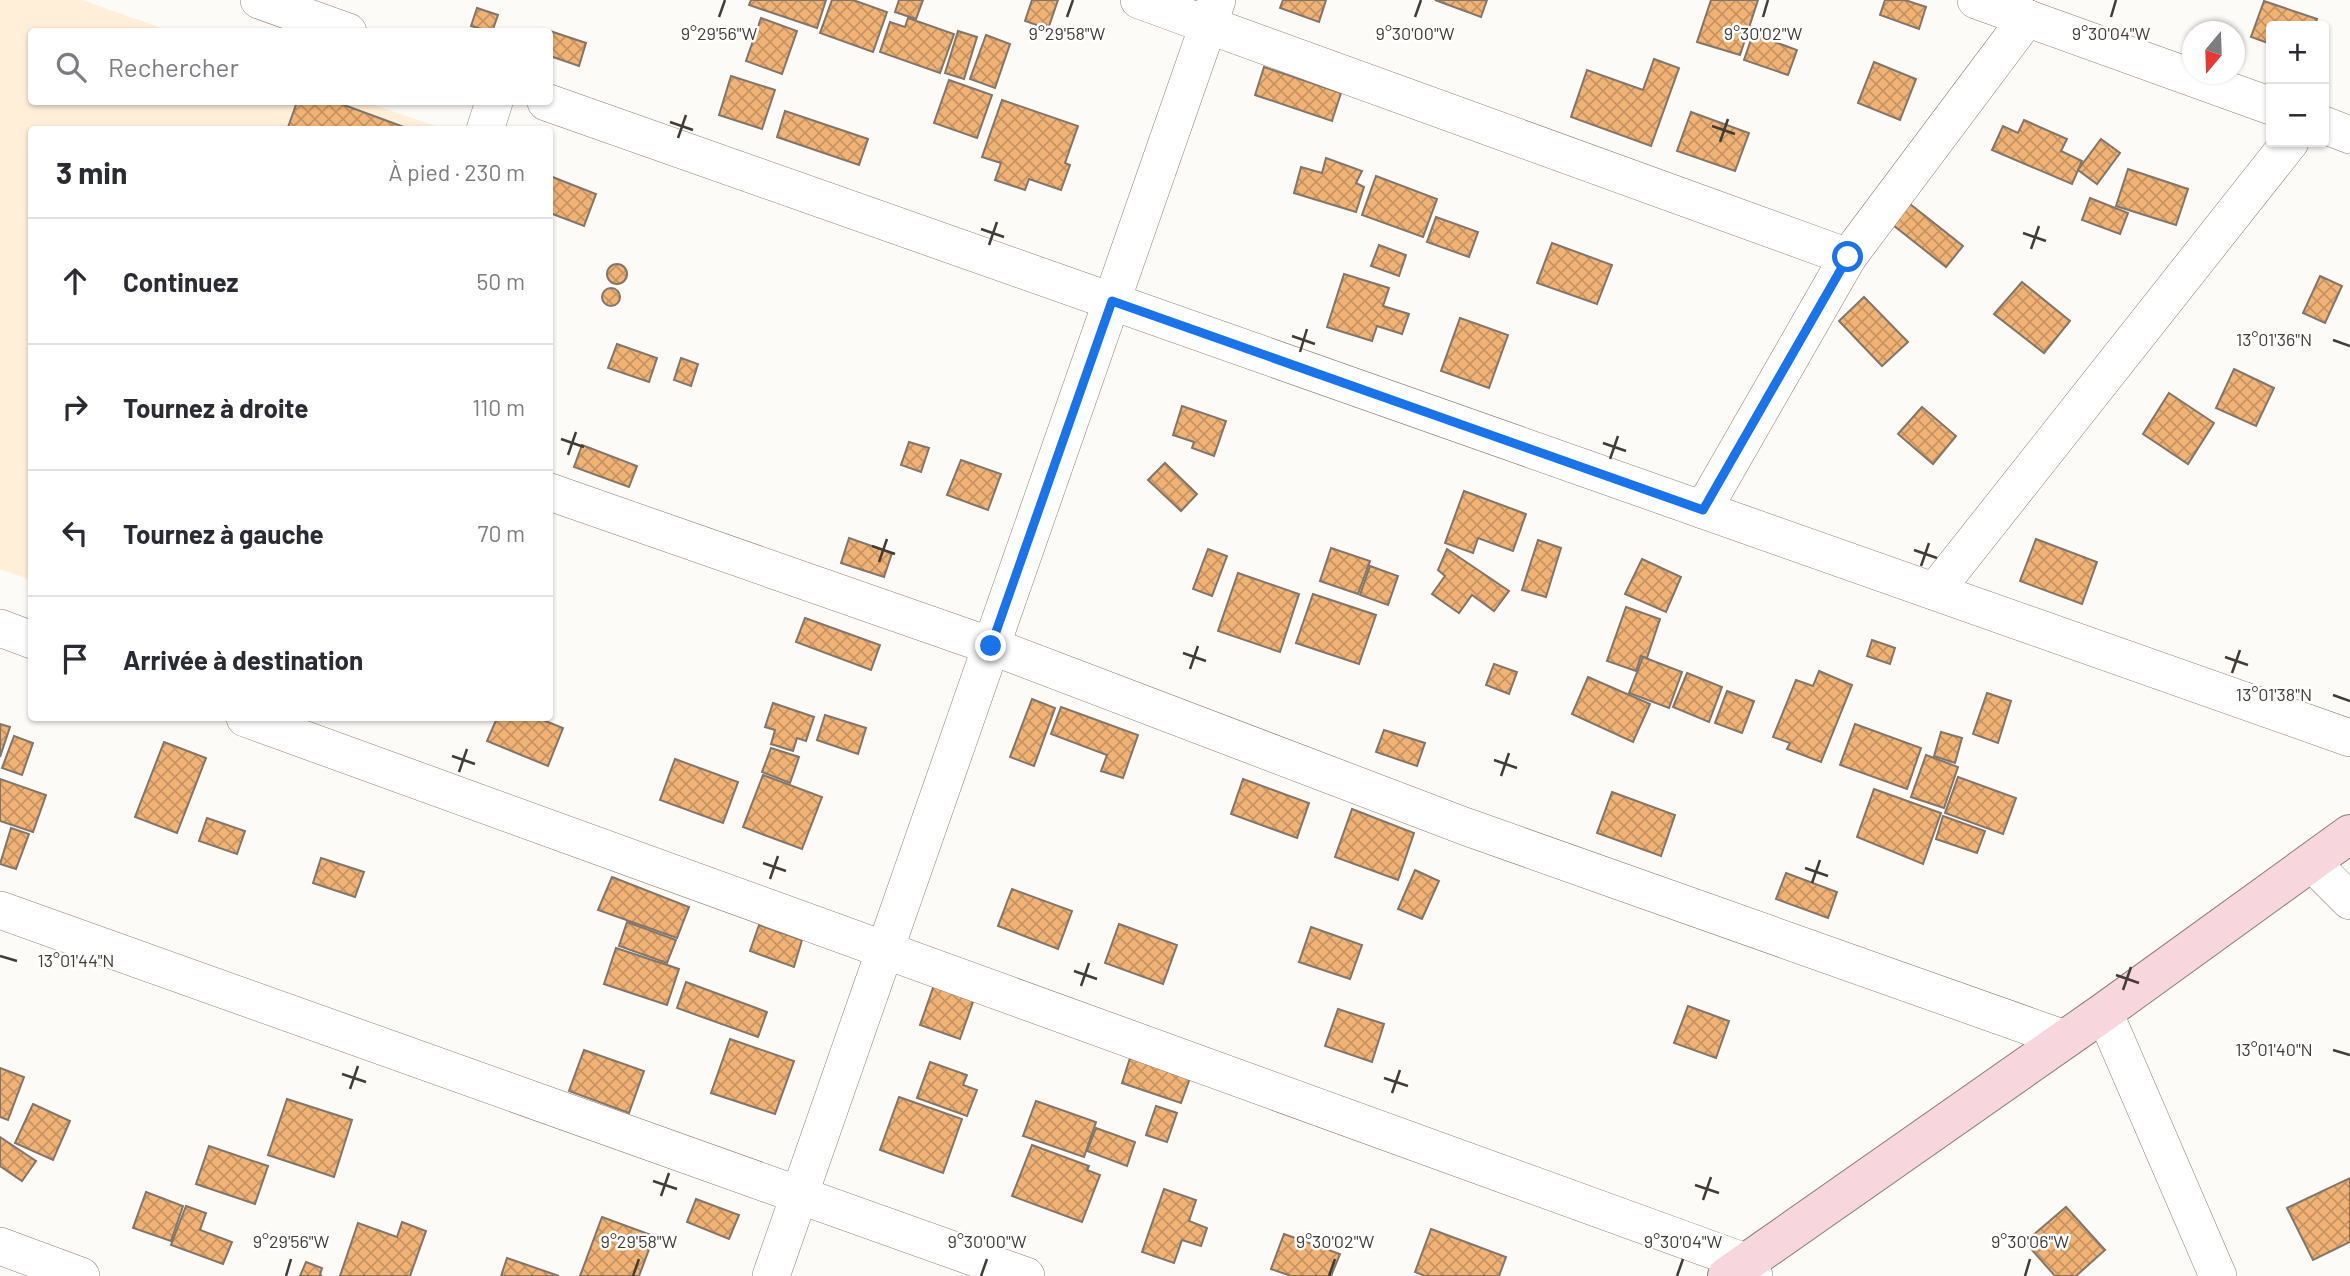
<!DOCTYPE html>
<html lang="fr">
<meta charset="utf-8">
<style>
body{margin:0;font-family:Barlow,sans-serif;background:#f7f7f7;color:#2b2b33}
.controls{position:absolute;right:21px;top:21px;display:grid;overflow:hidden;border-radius:7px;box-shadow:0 2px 5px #0004}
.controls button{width:63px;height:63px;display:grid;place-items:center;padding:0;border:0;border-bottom:2px solid #e1e1e2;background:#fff;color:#2b2b33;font:35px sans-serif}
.compass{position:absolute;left:2182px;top:21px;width:63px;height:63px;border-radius:50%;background:#fff;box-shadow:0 2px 5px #0004;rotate:199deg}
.stop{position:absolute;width:21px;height:21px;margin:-16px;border:5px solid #1a73e8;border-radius:50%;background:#fff}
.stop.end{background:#1a73e8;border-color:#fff;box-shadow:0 2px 7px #0008}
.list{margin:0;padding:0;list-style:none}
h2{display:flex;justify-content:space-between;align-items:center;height:91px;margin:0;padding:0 28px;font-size:30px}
h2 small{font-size:23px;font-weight:400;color:#7c7c81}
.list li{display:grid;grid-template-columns:46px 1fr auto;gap:21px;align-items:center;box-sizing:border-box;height:126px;padding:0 28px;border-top:2px solid #e1e1e2}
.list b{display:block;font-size:26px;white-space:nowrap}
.list em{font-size:23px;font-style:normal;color:#7c7c81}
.icon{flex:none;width:38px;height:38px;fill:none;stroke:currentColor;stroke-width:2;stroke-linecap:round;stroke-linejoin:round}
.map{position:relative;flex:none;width:2350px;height:1276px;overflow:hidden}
.search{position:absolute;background:#fff;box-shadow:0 2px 5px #0004;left:28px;top:28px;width:525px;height:77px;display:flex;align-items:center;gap:18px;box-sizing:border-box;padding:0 24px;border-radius:7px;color:#7c7c81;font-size:26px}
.panel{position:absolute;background:#fff;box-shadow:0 2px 5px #0004;left:28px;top:126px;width:525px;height:595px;border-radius:7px}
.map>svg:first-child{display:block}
.built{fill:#ffeed8}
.building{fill:url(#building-cross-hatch);stroke:#827569;stroke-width:2}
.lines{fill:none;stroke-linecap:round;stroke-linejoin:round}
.street-casing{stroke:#8b8173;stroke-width:38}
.secondary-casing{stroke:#8b8173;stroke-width:40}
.street{stroke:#fff;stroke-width:37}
.secondary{stroke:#f8d6de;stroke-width:38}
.route{stroke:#1a73e8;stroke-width:9}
.ticks{fill:none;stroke:#403c36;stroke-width:2.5}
.ticks-label{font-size:18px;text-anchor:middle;fill:#403c36;stroke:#fff;stroke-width:5;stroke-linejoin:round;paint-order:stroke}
</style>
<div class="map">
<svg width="2350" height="1276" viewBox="0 0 2350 1276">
<defs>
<pattern id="building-cross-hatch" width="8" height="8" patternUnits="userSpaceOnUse" patternTransform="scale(1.75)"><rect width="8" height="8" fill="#f1b375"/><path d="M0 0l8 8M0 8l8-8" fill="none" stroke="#c59361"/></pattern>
</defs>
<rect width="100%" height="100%" fill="#fdfbf8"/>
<polygon class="built" points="0,0 82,0 170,31 32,32 32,102 366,102 444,129 32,130 31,580 0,569"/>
<g class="building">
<polygon points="751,0 826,0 817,28 749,5"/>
<polygon points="832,0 853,0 887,12 873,52 820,33"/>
<polygon points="899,0 923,0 916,19 895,12"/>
<polygon points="1032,0 1058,0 1048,29 1025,21"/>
<polygon points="1283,0 1326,0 1319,22 1280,8"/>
<polygon points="1435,0 1487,0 1481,17"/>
<polygon points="1711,0 1758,0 1740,55 1697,42"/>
<polygon points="1885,0 1905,0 1926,7 1919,29 1880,15"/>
<polygon points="2264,1 2317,19 2315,26 2271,26 2271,44 2251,37"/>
<polygon points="477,8 498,15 492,32 471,26"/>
<polygon points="761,18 797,31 782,74 746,61"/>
<polygon points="908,18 954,34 940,73 880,52 890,22 905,27"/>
<polygon points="547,30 586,43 579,66 550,56 550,32"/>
<polygon points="958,31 977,37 964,79 945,73"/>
<polygon points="1753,34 1797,50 1788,75 1744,60"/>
<polygon points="986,35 1010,44 995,88 970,79"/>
<polygon points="1654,59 1679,68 1651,146 1571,117 1587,70 1643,90"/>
<polygon points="1874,62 1916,79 1900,120 1858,103"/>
<polygon points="1264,67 1341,93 1332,121 1255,95"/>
<polygon points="731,76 775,90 762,129 719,115"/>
<polygon points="949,80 992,95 977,138 934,123"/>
<polygon points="1002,100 1078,126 1065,163 1070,165 1061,190 1029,179 1025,190 995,180 1001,163 982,157"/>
<polygon points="297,102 336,102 412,130 287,130"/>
<polygon points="785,111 868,139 859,165 777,137"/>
<polygon points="1691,112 1749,133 1735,171 1677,151"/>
<polygon points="2024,120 2067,139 2061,151 2082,161 2072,184 1992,150 2003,126 2018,133"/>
<polygon points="2101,139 2120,153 2097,184 2078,170"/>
<polygon points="1326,158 1362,171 1356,183 1364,187 1356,212 1294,193 1301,167 1322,173"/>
<polygon points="2128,169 2188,189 2176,225 2116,206"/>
<polygon points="550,176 596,194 584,226 550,213"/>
<polygon points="1376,176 1437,199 1423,237 1362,215"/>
<polygon points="2090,198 2128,213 2120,234 2082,220"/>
<polygon points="1910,204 1963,246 1946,267 1893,225"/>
<polygon points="1436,217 1478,232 1469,257 1427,242"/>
<polygon points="1552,243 1612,265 1597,304 1537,283"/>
<polygon points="1379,245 1406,255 1399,276 1371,266"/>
<circle cx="617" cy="274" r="10"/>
<polygon points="1344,274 1389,288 1383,306 1409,314 1402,334 1377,326 1372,341 1327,327"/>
<polygon points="2320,276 2342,286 2325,323 2303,313"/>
<polygon points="2022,282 2070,321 2044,353 1994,314"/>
<circle cx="611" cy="297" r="9"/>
<polygon points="1864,297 1908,342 1882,366 1839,321"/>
<polygon points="1460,318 1508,335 1489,388 1441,371"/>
<polygon points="617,344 657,358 649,382 608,368"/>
<polygon points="681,358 698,364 691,386 674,380"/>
<polygon points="2234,369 2274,388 2256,426 2216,408"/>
<polygon points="2169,393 2214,423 2188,464 2143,434"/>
<polygon points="1182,406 1226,421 1214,456 1192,448 1194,442 1173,435"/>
<polygon points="1922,407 1956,436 1933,464 1898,434"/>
<polygon points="909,442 929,448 921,472 901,465"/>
<polygon points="582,445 637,466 629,487 574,467"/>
<polygon points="961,460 1001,474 988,510 947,495"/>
<polygon points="1165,463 1197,494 1181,511 1148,480"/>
<polygon points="1464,491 1526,514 1513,551 1478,538 1473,553 1445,543"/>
<polygon points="849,538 892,553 884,577 841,563"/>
<polygon points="2036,539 2097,562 2082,604 2020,581"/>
<polygon points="1538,540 1561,548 1546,597 1522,590"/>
<polygon points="1331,548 1370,561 1358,594 1320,581"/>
<polygon points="1208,549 1227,556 1212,596 1193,589"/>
<polygon points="1447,549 1509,591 1494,611 1472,595 1459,613 1432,594 1445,576 1438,570"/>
<polygon points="1642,559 1681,577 1666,612 1625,594"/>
<polygon points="1370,566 1398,576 1388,605 1360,595"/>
<polygon points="1238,573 1299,594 1280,652 1218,631"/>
<polygon points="1313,594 1376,615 1359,664 1296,643"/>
<polygon points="1626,607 1660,619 1647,658 1641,656 1636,671 1607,661"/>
<polygon points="805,618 880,645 871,670 796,642"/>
<polygon points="1872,640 1895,648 1890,664 1867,656"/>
<polygon points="1643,657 1682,672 1669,708 1629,693"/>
<polygon points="1494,664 1517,672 1509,694 1486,685"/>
<polygon points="1819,671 1852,685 1821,762 1787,749 1790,743 1773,737 1796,680 1813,686"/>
<polygon points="1687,673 1722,687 1709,722 1673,707"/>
<polygon points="1588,677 1650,704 1633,742 1572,714"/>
<polygon points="1727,691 1754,701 1742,733 1715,723"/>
<polygon points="1987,693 2011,701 1998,743 1973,734"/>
<polygon points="1032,699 1055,708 1034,766 1010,757"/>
<polygon points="773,703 814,717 806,741 797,738 793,751 771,744 775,730 765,727"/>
<polygon points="1061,707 1138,735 1123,778 1101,771 1107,755 1051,734"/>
<polygon points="825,715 866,728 858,754 817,740"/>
<polygon points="497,718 538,718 563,728 548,766 487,741"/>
<polygon points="0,724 10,727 0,757"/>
<polygon points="1855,724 1921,748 1907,789 1840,765"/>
<polygon points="1384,730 1425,743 1417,766 1376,752"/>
<polygon points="1941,732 1962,738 1955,763 1934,756"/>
<polygon points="14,736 33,743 22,775 2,768"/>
<polygon points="164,742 206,758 177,833 135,817"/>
<polygon points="771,748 799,757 790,783 762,772"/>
<polygon points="1926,755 1958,767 1944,808 1911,797"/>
<polygon points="675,759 738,782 723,823 660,800"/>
<polygon points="763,775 822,797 802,849 743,827"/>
<polygon points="1958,777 2016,798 2003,834 1945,813"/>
<polygon points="0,779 46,795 33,832 0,821"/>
<polygon points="1243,779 1309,803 1297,838 1231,814"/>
<polygon points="1874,789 1941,813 1923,864 1857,837"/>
<polygon points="1612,792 1675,815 1661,856 1597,833"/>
<polygon points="1352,809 1414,833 1398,880 1335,857"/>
<polygon points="1943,816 1985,831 1977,853 1936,839"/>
<polygon points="207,818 245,831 237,854 199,841"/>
<polygon points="11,828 29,834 16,869 0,864"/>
<polygon points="321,858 364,872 355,897 313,883"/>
<polygon points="1415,870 1439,881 1422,919 1398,909"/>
<polygon points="1786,873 1837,892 1828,918 1776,899"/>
<polygon points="612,877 689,907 677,938 598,910"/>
<polygon points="1012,889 1072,911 1058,949 998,926"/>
<polygon points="627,922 676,940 667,963 619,946"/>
<polygon points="1119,924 1177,945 1163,984 1105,963"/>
<polygon points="759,925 802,940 794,967 750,951"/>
<polygon points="1311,927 1362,945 1350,979 1299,962"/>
<polygon points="616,948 679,969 667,1005 604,984"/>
<polygon points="686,982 767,1012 758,1037 677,1008"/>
<polygon points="934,985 974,999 960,1039 920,1025"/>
<polygon points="1688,1006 1729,1021 1716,1058 1674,1043"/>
<polygon points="1338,1009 1384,1024 1372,1062 1325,1046"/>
<polygon points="730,1039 794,1061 775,1114 711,1093"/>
<polygon points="584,1050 644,1071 629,1113 569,1091"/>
<polygon points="1130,1058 1190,1078 1181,1103 1122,1083"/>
<polygon points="930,1062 967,1075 963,1085 977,1090 967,1116 917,1098"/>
<polygon points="0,1068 24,1077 8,1120 0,1117"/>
<polygon points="899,1097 962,1119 943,1173 880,1150"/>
<polygon points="287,1099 352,1120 334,1177 268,1155"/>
<polygon points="1036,1101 1096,1122 1084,1157 1023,1136"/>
<polygon points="33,1104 70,1121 53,1160 15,1143"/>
<polygon points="1156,1106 1177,1113 1167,1142 1146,1135"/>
<polygon points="1096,1128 1135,1142 1127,1166 1087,1151"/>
<polygon points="0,1137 36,1161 22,1181 0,1166"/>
<polygon points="1032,1145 1089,1166 1087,1170 1100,1175 1082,1222 1012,1196"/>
<polygon points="209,1146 268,1166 255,1204 196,1184"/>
<polygon points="2350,1178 2350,1242 2313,1260 2287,1208"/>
<polygon points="1164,1189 1196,1200 1189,1221 1207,1228 1201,1246 1182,1240 1174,1263 1142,1252"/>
<polygon points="146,1192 183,1206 171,1241 133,1228"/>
<polygon points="696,1199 739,1215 729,1239 687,1222"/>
<polygon points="186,1206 206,1213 200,1230 232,1242 223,1264 171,1245"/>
<polygon points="2066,1207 2105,1250 2076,1276 2055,1276 2025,1242"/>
<polygon points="602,1217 654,1236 639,1276 580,1276"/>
<polygon points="402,1222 426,1231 410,1276 340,1276 358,1223 397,1237"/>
<polygon points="1431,1229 1506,1257 1499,1276 1425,1276 1415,1272"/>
<polygon points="1284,1234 1340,1254 1331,1276 1291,1276 1271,1269"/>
<polygon points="507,1258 559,1276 501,1276"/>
<polygon points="306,1262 322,1268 320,1275 322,1276 300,1276"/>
</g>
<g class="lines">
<defs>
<g id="street">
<polyline points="259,0 348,32"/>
<polyline points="1139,0 1848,257"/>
<polyline points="1976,0 2271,106"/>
<polyline points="546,102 2350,738"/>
<polyline points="2324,125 2350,135"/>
<polyline points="485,130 494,102"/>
<polyline points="550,492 991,646 1464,826 2065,1039"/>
<polyline points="1703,510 1848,257 2027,18"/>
<polyline points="1935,591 2290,142"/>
<polyline points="0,628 32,640"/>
<polyline points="245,718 1748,1263 1754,1276"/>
<polyline points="2311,862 2350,901"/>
<polyline points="0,910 1026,1276"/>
<polyline points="2104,1012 2218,1276"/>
<polyline points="0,1246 81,1276"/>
<polyline points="771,1276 1217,0"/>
</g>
<polyline id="secondary" points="1727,1276 2104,1012 2350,834"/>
</defs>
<use href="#street" class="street-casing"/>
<use href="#secondary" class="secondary-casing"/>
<use href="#street" class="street"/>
<use href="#secondary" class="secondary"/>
</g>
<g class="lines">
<polyline class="route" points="991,646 1112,301 1703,510 1848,257"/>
</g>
<path class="ticks" d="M719 17 725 0M1067 17 1073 0M1415 17 1421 0M1763 17 1768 0M2111 17 2116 0M670 122 693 130M1712 126 1735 134M678 138 686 115M1720 142 1728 119M981 229 1004 237M2023 233 2046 241M989 245 997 222M2031 249 2039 226M1292 336 1315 344M2333 340 2350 346M1300 352 1307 329M561 439 584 447M1603 443 1626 451M568 455 576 432M1610 459 1618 436M872 546 895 554M1914 550 1937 558M879 562 887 539M1921 566 1929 543M1183 653 1206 661M2225 657 2248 665M1190 669 1198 646M2232 673 2240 650M2333 695 2350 701M452 756 475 764M1494 760 1517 768M459 772 467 749M1501 776 1509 753M763 863 786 871M1805 868 1828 876M770 879 778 856M1812 883 1820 860M0 956 17 961M1074 971 1097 979M2116 975 2139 983M1081 986 1089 963M2123 990 2131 967M2333 1050 2350 1055M342 1074 366 1082M1384 1078 1408 1086M350 1089 358 1066M1392 1093 1400 1070M653 1181 677 1189M1695 1185 1719 1193M661 1196 669 1173M1703 1200 1711 1177M286 1276 291 1259M633 1276 639 1259M981 1276 987 1259M1329 1276 1335 1259M1677 1276 1683 1259M2025 1276 2030 1259"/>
<g class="ticks-label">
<text x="719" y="40">9°29'56"W</text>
<text x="1067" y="40">9°29'58"W</text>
<text x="1415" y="40">9°30'00"W</text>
<text x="1763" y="40">9°30'02"W</text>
<text x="2111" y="40">9°30'04"W</text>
<text x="2274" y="346">13°01'36"N</text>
<text x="2274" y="701">13°01'38"N</text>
<text x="76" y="967">13°01'44"N</text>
<text x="2274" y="1056">13°01'40"N</text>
<text x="291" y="1248">9°29'56"W</text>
<text x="639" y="1248">9°29'58"W</text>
<text x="987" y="1248">9°30'00"W</text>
<text x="1335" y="1248">9°30'02"W</text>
<text x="1683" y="1248">9°30'04"W</text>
<text x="2030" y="1248">9°30'06"W</text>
</g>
</svg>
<div class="controls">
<button>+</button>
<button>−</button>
</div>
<svg class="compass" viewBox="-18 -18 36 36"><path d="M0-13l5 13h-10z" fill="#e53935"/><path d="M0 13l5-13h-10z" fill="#7c7c81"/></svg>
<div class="stop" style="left:1848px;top:257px"></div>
<div class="stop end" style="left:991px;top:646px"></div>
<div class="search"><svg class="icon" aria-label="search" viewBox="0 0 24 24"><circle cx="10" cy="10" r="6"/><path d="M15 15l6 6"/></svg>Rechercher</div>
<section class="panel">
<h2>3 min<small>À pied · 230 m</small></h2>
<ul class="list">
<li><svg class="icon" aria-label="ahead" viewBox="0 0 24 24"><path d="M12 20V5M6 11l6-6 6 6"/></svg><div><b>Continuez</b></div><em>50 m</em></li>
<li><svg class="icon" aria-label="right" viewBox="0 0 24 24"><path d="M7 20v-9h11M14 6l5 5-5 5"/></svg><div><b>Tournez à droite</b></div><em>110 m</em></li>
<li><svg class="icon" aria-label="left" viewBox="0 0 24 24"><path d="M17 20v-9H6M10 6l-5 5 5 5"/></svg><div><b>Tournez à gauche</b></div><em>70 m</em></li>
<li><svg class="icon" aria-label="arrive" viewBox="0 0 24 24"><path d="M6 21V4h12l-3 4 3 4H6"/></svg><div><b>Arrivée à destination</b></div></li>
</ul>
</section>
</div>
